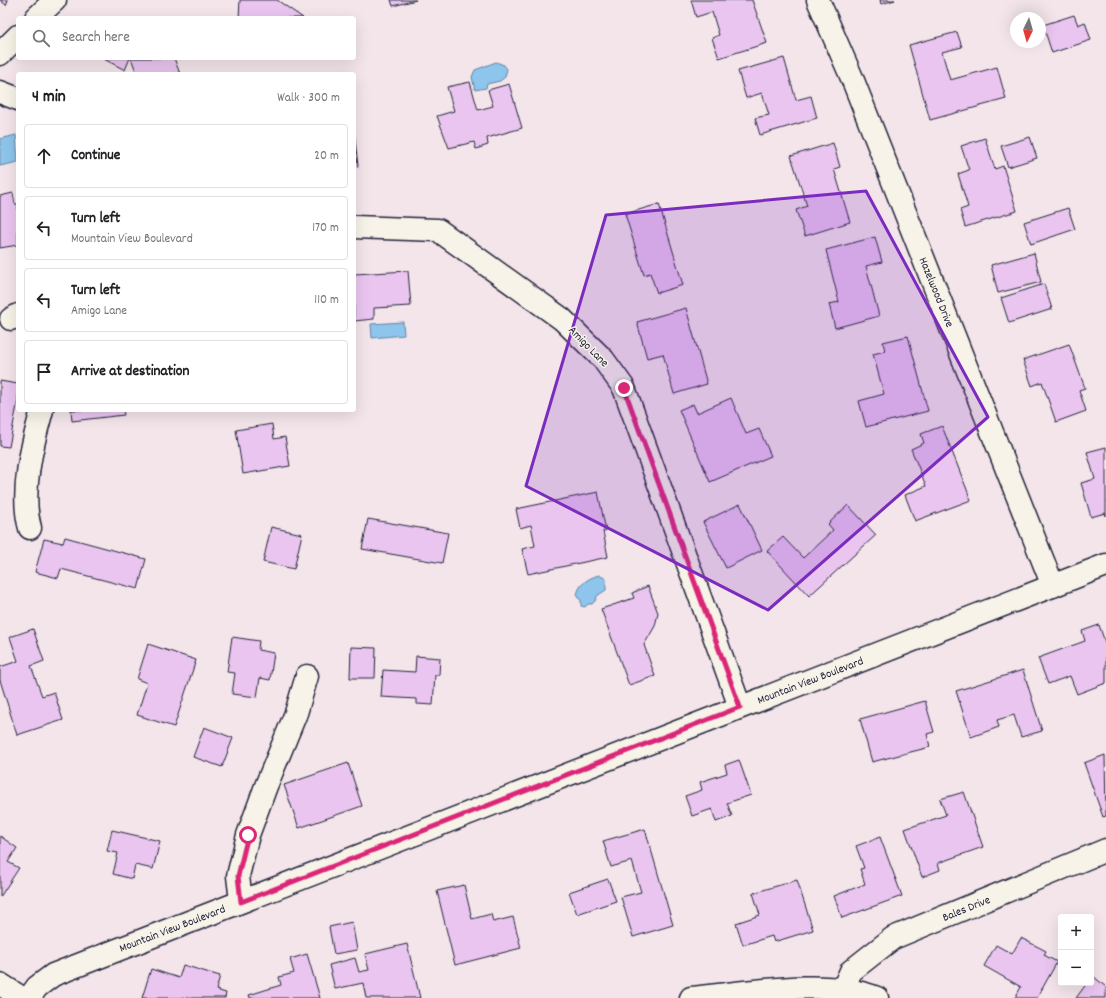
<!DOCTYPE html>
<meta charset="utf-8">
<style>
body{margin:0;font-family:Dekko,sans-serif;background:#f2f2f2;color:#202124}
.controls{position:absolute;right:12px;bottom:12px;display:grid;overflow:hidden;border-radius:4px;box-shadow:0 4px 16px #0002}
.controls button{width:36px;height:36px;display:grid;place-items:center;padding:0;border:0;border-bottom:1px solid #e0e0e0;background:#fff;color:#202124;font:20px sans-serif}
.compass{position:absolute;left:1010px;top:12px;width:36px;height:36px;border-radius:50%;background:#fff;box-shadow:0 4px 16px #0002;rotate:185deg}
.stop{position:absolute;width:12px;height:12px;margin:-9px;border:3px solid #db2777;border-radius:50%;background:#fff}
.stop.end{background:#db2777;border-color:#fff;box-shadow:0 1px 4px #0008}
.list{margin:0;padding:0;list-style:none}
h2{display:flex;justify-content:space-between;align-items:center;height:52px;margin:0;padding:0 16px;font-size:17px}
h2 small{font-size:13px;font-weight:400;color:#757577}
.list li{display:grid;grid-template-columns:26px 1fr auto;gap:12px;align-items:center;box-sizing:border-box;height:64px;margin:0 8px 8px;padding:0 8px;border:1px solid #e0e0e0;border-radius:4px}
.list b{display:block;font-size:15px;white-space:nowrap}
.list p{margin:0;font-size:13px;white-space:nowrap;color:#757577}
.list em{font-size:13px;font-style:normal;color:#757577}
.icon{flex:none;width:22px;height:22px;fill:none;stroke:currentColor;stroke-width:2;stroke-linecap:round;stroke-linejoin:round}
.map{position:relative;flex:none;width:1106px;height:998px;overflow:hidden}
.search{position:absolute;background:#fff;box-shadow:0 4px 16px #0002;left:16px;top:16px;width:340px;height:44px;display:flex;align-items:center;gap:10px;box-sizing:border-box;padding:0 14px;border-radius:4px;color:#757577;font-size:15px}
.panel{position:absolute;background:#fff;box-shadow:0 4px 16px #0002;left:16px;top:72px;width:340px;height:340px;border-radius:4px}
.map>svg:first-child{display:block}
.water{fill:#8dc5ec;stroke:#6284a5}
.building{fill:#e9c5ef;stroke:#22223b}
.lines{fill:none;stroke-linecap:round;stroke-linejoin:round}
.minor-casing{stroke:#22223b;stroke-width:25}
.minor{stroke:#f7f3e8;stroke-width:22}
.route{stroke:#db2777;stroke-width:5}
.marked{fill:#7b2cbf;fill-opacity:0.2;stroke:#7b2cbf;stroke-width:3;stroke-linejoin:round}
.labels{text-anchor:middle;stroke-width:3;stroke-linejoin:round;paint-order:stroke}
.street-label{font-size:12px;fill:#22223b;stroke:#f7f3e8}
</style>
<div class="map">
<svg width="1106" height="998" viewBox="0 0 1106 998">
<rect width="100%" height="100%" fill="#f3e5ea"/>
<filter id="ink" filterUnits="userSpaceOnUse"><feTurbulence type="fractalNoise" baseFrequency=".025" numOctaves="2"/><feDisplacementMap in="SourceGraphic" scale="8" xChannelSelector="R" yChannelSelector="G"/><feConvolveMatrix kernelMatrix="1 2 1 2 8 2 1 2 1" color-interpolation-filters="sRGB"/></filter>
<g filter="url(#ink)">
<g class="water">
<polygon points="496,62 504,65 507,69 505,77 500,81 487,84 486,88 475,90 472,77 475,70"/>
<polygon points="16,135 18,162 0,166 0,139"/>
<polygon points="403,322 404,335 372,338 371,324"/>
<path d="M599 575 606 579V590L597 596 595 601 592 604H588L585 607 581 606V600L577 597C577 585 588 578 599 575Z"/>
</g>
<g class="building">
<polygon points="0,0 8,0 6,5"/>
<polygon points="240,0 277,0 303,18 239,18"/>
<polygon points="391,0 416,0 393,6"/>
<polygon points="691,0 752,0 767,43 719,58 712,38 719,35 712,12 696,17"/>
<polygon points="880,0 895,0 881,4"/>
<polygon points="1074,15 1078,25 1085,22 1091,40 1052,53 1043,25"/>
<polygon points="957,32 962,47 942,52 950,80 997,67 1006,99 930,120 909,45"/>
<polygon points="102,58 130,58 125,70"/>
<polygon points="131,58 174,58 180,74 137,74"/>
<polygon points="784,58 796,100 811,96 817,118 760,135 755,118 769,115 762,93 746,98 738,71"/>
<polygon points="470,82 478,110 493,106 488,90 509,84 522,128 487,138 488,145 476,149 474,142 449,148 437,116 454,111 447,87"/>
<polygon points="354,129 358,166 354,167"/>
<polygon points="1030,137 1037,158 1008,167 1001,146"/>
<polygon points="985,138 995,169 1003,166 1017,211 965,227 960,210 968,207 958,174 969,170 961,146"/>
<polygon points="833,143 840,167 834,169 850,222 805,236 796,210 807,206 791,156"/>
<polygon points="13,193 15,204 18,204 18,245 0,248 0,196"/>
<polygon points="659,204 683,285 657,293 650,273 644,275 625,214"/>
<polygon points="1068,208 1075,229 1031,244 1024,222"/>
<polygon points="875,237 882,262 866,266 879,316 835,328 829,304 839,302 826,250"/>
<polygon points="1034,253 1041,282 998,293 991,265"/>
<polygon points="408,271 411,306 374,308 374,319 354,321 354,274"/>
<polygon points="1044,284 1052,309 1009,323 1001,298"/>
<polygon points="686,308 707,384 674,394 663,354 647,358 637,322"/>
<polygon points="908,336 928,411 866,427 859,401 884,394 873,354 885,351 883,342"/>
<polygon points="1069,344 1085,388 1079,390 1086,411 1056,422 1042,382 1032,386 1023,360"/>
<polygon points="0,381 18,384 18,400 9,447 0,446"/>
<polygon points="731,398 746,434 759,429 771,456 710,482 679,410 693,404 697,413"/>
<polygon points="71,410 123,410 124,415 72,421"/>
<polygon points="272,424 274,439 285,437 290,466 243,474 236,430"/>
<polygon points="942,426 971,500 915,521 905,495 926,486 911,449 924,443 921,434"/>
<polygon points="1106,447 1106,516 1105,513 1091,517 1081,483 1095,479 1087,452"/>
<polygon points="598,492 606,531 603,531 608,557 528,574 522,549 535,546 531,525 520,528 516,509"/>
<polygon points="740,504 762,550 726,568 703,522"/>
<polygon points="848,505 876,535 809,596 767,551 783,537 803,558 833,530 828,524"/>
<polygon points="368,519 448,533 442,563 362,549"/>
<polygon points="271,527 302,534 294,569 263,562"/>
<polygon points="65,537 146,559 138,589 61,569 58,578 35,572 44,539 63,543"/>
<polygon points="648,586 658,613 655,626 644,645 655,676 629,685 601,609 634,598 632,593"/>
<polygon points="1099,625 1106,645 1106,683 1077,694 1070,676 1048,684 1038,658 1085,641 1082,631"/>
<polygon points="33,629 44,661 31,666 42,696 54,692 63,720 17,735 0,680 0,667 18,661 10,637"/>
<polygon points="232,637 259,641 258,650 274,653 270,680 260,678 257,697 232,694 235,673 227,672"/>
<polygon points="148,644 196,660 174,727 137,715 147,683 137,679"/>
<polygon points="351,647 376,648 375,678 350,678"/>
<polygon points="416,656 440,658 439,675 435,675 433,705 417,704 417,699 381,697 383,670 415,672"/>
<polygon points="1023,670 1042,731 1021,737 1014,715 997,720 999,727 971,737 956,691"/>
<polygon points="925,701 934,732 927,734 930,747 872,762 860,719"/>
<polygon points="204,727 233,738 222,767 193,757"/>
<polygon points="1105,755 1106,816 1103,817 1084,763"/>
<polygon points="739,760 751,795 727,803 732,816 716,822 712,809 692,816 685,796 702,790 700,782 727,773 725,765"/>
<polygon points="348,763 362,806 299,828 284,785"/>
<polygon points="964,792 983,847 938,863 940,870 922,877 905,829 946,815 940,799"/>
<polygon points="645,829 673,925 633,937 621,897 641,892 632,861 611,867 603,841"/>
<polygon points="112,830 160,841 153,869 135,865 132,879 113,874 118,853 107,851"/>
<polygon points="0,836 17,848 8,862 19,868 0,897"/>
<polygon points="880,837 902,896 842,918 834,896 865,884 860,869 864,868 856,846"/>
<polygon points="608,879 616,901 577,914 569,892"/>
<polygon points="797,880 813,930 774,942 772,936 743,945 736,923 760,915 753,893"/>
<polygon points="464,885 472,919 491,914 493,922 513,917 521,948 455,965 437,891"/>
<polygon points="352,922 357,950 334,954 329,927"/>
<polygon points="1021,938 1046,951 1044,955 1057,962 1037,998 1015,998 1021,987 984,966 996,945 1012,954"/>
<polygon points="407,944 420,998 366,998 363,983 335,989 329,965 355,958 359,972 369,970 365,954"/>
<polygon points="307,954 320,998 250,998 249,995 281,985 279,977 294,973 290,959"/>
<polygon points="183,965 220,976 216,990 226,993 225,998 142,998 151,969 179,978"/>
<polygon points="1093,976 1106,987 1106,998 1076,998 1087,983 1091,983"/>
</g>
<g class="lines">
<defs>
<g id="minor">
<polyline points="818,0 852,78 1053,586"/>
<polyline points="36,18 55,0"/>
<polyline points="0,54 18,36"/>
<polyline points="0,92 18,99"/>
<polyline points="354,227 438,230 562,319 603,359 624,388 740,707"/>
<polyline points="11,319 18,315"/>
<path d="M30 528C20 493 32 445 42 410"/>
<polyline points="241,901 238,876 248,835 266,786 296,713 307,676"/>
<polyline points="0,984 22,998"/>
<polyline points="843,989 851,971 893,938 1106,850"/>
<polyline points="29,998 37,987 53,975 1106,565"/>
<path d="M691 998C746 993 827 977 877 998"/>
</g>
</defs>
<use href="#minor" class="minor-casing"/>
<use href="#minor" class="minor"/>
</g>
</g>
<g class="lines" filter="url(#ink)">
<polyline class="route" points="248,835 238,876 241,902 740,707 624,388"/>
</g>
<path class="marked" d="M866 191 988 417 768 610 526 486 606 215Z"/>
<g class="labels">
<g class="street-label">
<text transform="translate(937 292) rotate(68)" y="4">Hazelwood Drive</text>
<text transform="translate(589 346) rotate(46)" y="4">Amigo Lane</text>
<text transform="translate(810 680) rotate(-21)" y="4">Mountain View Boulevard</text>
<text transform="translate(966 908) rotate(-22)" y="4">Bales Drive</text>
<text transform="translate(172 928) rotate(-21)" y="4">Mountain View Boulevard</text>
</g>
</g>
</svg>
<div class="controls">
<button>+</button>
<button>−</button>
</div>
<svg class="compass" viewBox="-18 -18 36 36"><path d="M0-13l5 13h-10z" fill="#e53935"/><path d="M0 13l5-13h-10z" fill="#757577"/></svg>
<div class="stop" style="left:248px;top:835px"></div>
<div class="stop end" style="left:624px;top:388px"></div>
<div class="search"><svg class="icon" aria-label="search" viewBox="0 0 24 24"><circle cx="10" cy="10" r="6"/><path d="M15 15l6 6"/></svg>Search here</div>
<section class="panel">
<h2>4 min<small>Walk · 300 m</small></h2>
<ul class="list">
<li><svg class="icon" aria-label="ahead" viewBox="0 0 24 24"><path d="M12 20V5M6 11l6-6 6 6"/></svg><div><b>Continue</b></div><em>20 m</em></li>
<li><svg class="icon" aria-label="left" viewBox="0 0 24 24"><path d="M17 20v-9H6M10 6l-5 5 5 5"/></svg><div><b>Turn left</b><p>Mountain View Boulevard</p></div><em>170 m</em></li>
<li><svg class="icon" aria-label="left" viewBox="0 0 24 24"><path d="M17 20v-9H6M10 6l-5 5 5 5"/></svg><div><b>Turn left</b><p>Amigo Lane</p></div><em>110 m</em></li>
<li><svg class="icon" aria-label="arrive" viewBox="0 0 24 24"><path d="M6 21V4h12l-3 4 3 4H6"/></svg><div><b>Arrive at destination</b></div></li>
</ul>
</section>
</div>
